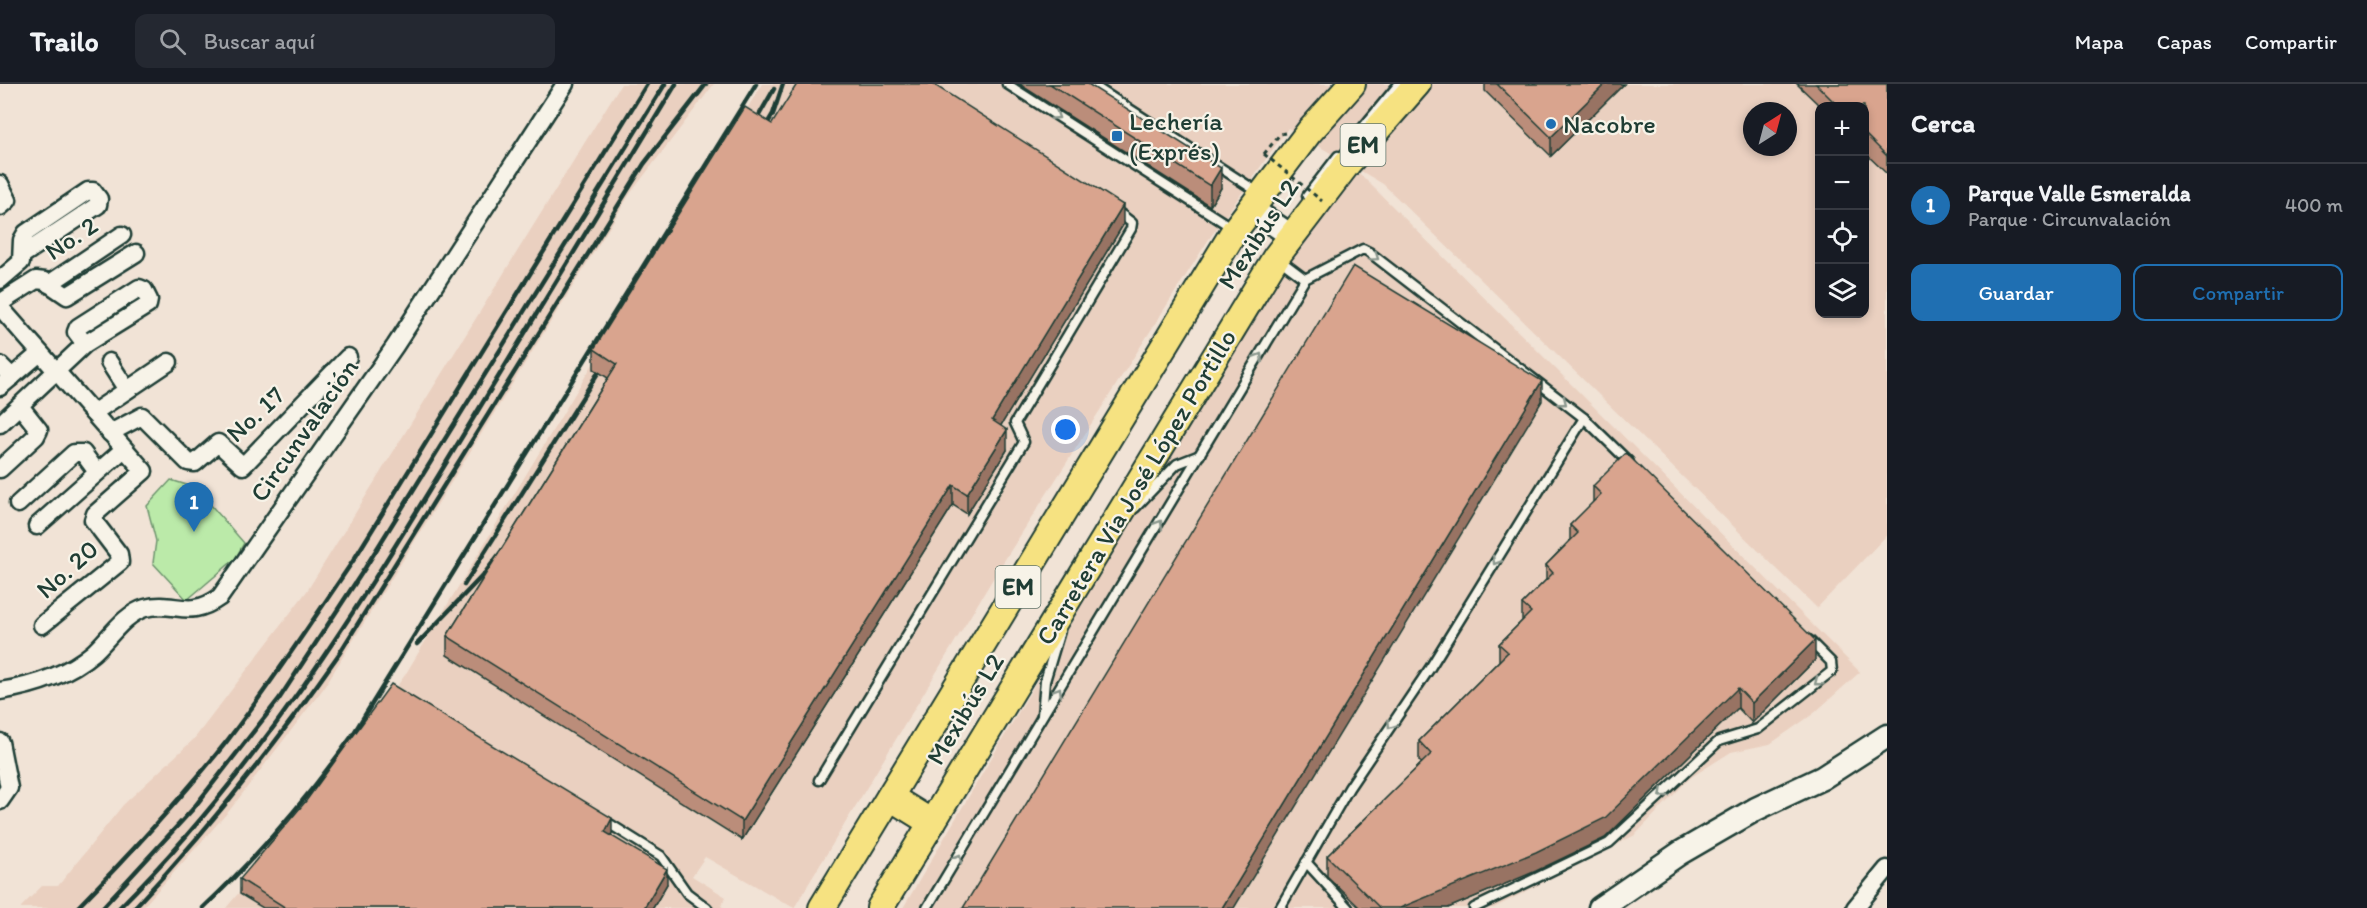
<!DOCTYPE html>
<html lang="es">
<meta charset="utf-8">
<style>
body{margin:0;font-family:Itim,sans-serif;background:#242831;color:#f1f3f6}
.controls{position:absolute;right:18px;top:18px;display:grid;overflow:hidden;border-radius:12px;box-shadow:0 3px 9px #0003}
.controls button{width:54px;height:54px;display:grid;place-items:center;padding:0;border:0;border-bottom:2px solid #363941;background:#171b24;color:#f1f3f6;font:30px sans-serif}
.compass{position:absolute;left:1743px;top:18px;width:54px;height:54px;border-radius:50%;background:#171b24;box-shadow:0 3px 9px #0003;rotate:36deg}
.you{position:absolute;left:1066px;top:346px;width:21px;height:21px;margin:-15px;border:4px solid #fff;border-radius:50%;background:#1a73e8;box-shadow:0 0 0 9px #1a73e833}
.badge{display:grid;place-items:center;width:39px;height:39px;border-radius:50%;background:#1f6fb2;color:#fff;font-size:20px;font-weight:700}
.pin{position:absolute;translate:-50% -50px;filter:drop-shadow(0 2px 3px #0008)}
.pin::after{content:'';position:absolute;top:32px;width:21px;height:18px;background:inherit;clip-path:polygon(0 0,100% 0,50% 100%)}
.list{margin:0;padding:0;list-style:none}
h2{display:flex;justify-content:space-between;align-items:center;height:78px;margin:0;padding:0 24px;font-size:26px}
h2 small{font-size:20px;font-weight:400;color:#9ea1a6}
.list li{display:grid;grid-template-columns:39px 1fr auto;gap:18px;align-items:center;box-sizing:border-box;height:84px;padding:0 24px;border-top:2px solid #363941}
.list b{display:block;font-size:22px;white-space:nowrap}
.list p{margin:0;font-size:20px;white-space:nowrap;color:#9ea1a6}
.list em{font-size:20px;font-style:normal;color:#9ea1a6}
.actions{display:flex;gap:12px;padding:18px 24px}
.actions a{flex:1;padding:14px 0;border:2px solid #1f6fb2;border-radius:12px;text-align:center;font-size:21px;color:#1f6fb2}
.actions .main{background:#1f6fb2;color:#fff}
.icon{flex:none;width:33px;height:33px;fill:none;stroke:currentColor;stroke-width:2;stroke-linecap:round;stroke-linejoin:round}
.map{position:relative;flex:none;width:1887px;height:824px;overflow:hidden}
header{display:flex;align-items:center;gap:36px;box-sizing:border-box;height:84px;padding:0 30px;background:#171b24;border-bottom:2px solid #363941}
header strong{font-size:28px}
nav{display:flex;gap:33px;margin-inline-start:auto;font-size:21px}
.search{width:420px;height:54px;background:#242831;display:flex;align-items:center;gap:15px;box-sizing:border-box;padding:0 21px;border-radius:12px;color:#9ea1a6;font-size:22px}
main{display:flex}
aside{flex:1;background:#171b24}
.map>svg:first-child{display:block}
.built{fill:#ead0c0;fill-rule:evenodd}
.green{fill:#bbeaa9;stroke:#6d946e;stroke-width:1.5}
.lines{fill:none;stroke-linecap:round;stroke-linejoin:round}
.lane-casing{stroke:#1f3d34;stroke-width:13}
.street-casing{stroke:#1f3d34;stroke-width:21}
.secondary-casing{stroke:#1f3d34;stroke-width:27}
.primary-casing{stroke:#1f3d34;stroke-width:30}
.path{stroke:#1f3d34;stroke-width:3;stroke-dasharray:4.5 4.5;stroke-linecap:butt}
.lane{stroke:#f7f3e8;stroke-width:8}
.street{stroke:#f7f3e8;stroke-width:16}
.secondary{stroke:#f7f3e8;stroke-width:22}
.primary{stroke:#f6e281;stroke-width:26}
.rail{stroke:#1f3d34;stroke-width:4.5}
.path-bridge{stroke:#1f3d34;stroke-width:3;stroke-dasharray:4.5 4.5;stroke-linecap:butt}
.wall{fill:#bb8d7a;stroke:#1f3d34;stroke-width:1.5}
.shaded-wall{fill:#987363;stroke:#1f3d34;stroke-width:1.5}
.building{fill:#d9a48e;stroke:#1f3d34;stroke-width:1.5}
.oneway{stroke:#8b988e}
.poi-dot{fill:#1f6fb2;stroke:#f7f3e8;stroke-width:2}
.labels{text-anchor:middle;stroke-width:4.5;stroke-linejoin:round;paint-order:stroke}
.shield{fill:#f7f3e8;stroke:#60746a;stroke-width:1.5}
.shield-label{font-size:24px;font-weight:bold;fill:#1f3d34}
.poi-label{font-size:26px;fill:#1f3d34;stroke:#f7f3e8;text-anchor:start}
.street-label{font-size:26px;fill:#1f3d34;stroke:#f7f3e8}
</style>
<header>
<strong>Trailo</strong>
<div class="search"><svg class="icon" aria-label="search" viewBox="0 0 24 24"><circle cx="10" cy="10" r="6"/><path d="M15 15l6 6"/></svg>Buscar aquí</div>
<nav><a>Mapa</a><a>Capas</a><a>Compartir</a></nav>
</header>
<main>
<div class="map">
<svg width="1887" height="824" viewBox="0 0 1887 824">
<rect width="100%" height="100%" fill="#f1e3d6"/>
<filter id="ink" filterUnits="userSpaceOnUse"><feTurbulence type="fractalNoise" baseFrequency=".0167" numOctaves="2"/><feDisplacementMap in="SourceGraphic" scale="12" xChannelSelector="R" yChannelSelector="G"/><feConvolveMatrix kernelMatrix="1 2 1 2 8 2 1 2 1" color-interpolation-filters="sRGB"/></filter>
<g filter="url(#ink)">
<g class="built">
<polygon points="621,0 714,0 630,110 323,605 229,727 142,824 20,824 42,802 58,802 123,721 194,655 307,507"/>
<path d="M762 0H1887V451L1817 524 1383 100 1288 44 1209 155 997 488 794 824 705 773 692 792 726 813 721 822 724 824H226L304 731 405 591ZM1820 22H1864V230H1820ZM1752 27H1788V63H1752Z"/>
<polygon points="1358,88 1860,588 1813,630 1770,660 1731,668 1690,694 1635,751 1494,824 903,824 1271,200"/>
</g>
<polygon class="green" points="171,396 196,404 244,459 235,475 187,516 153,479 156,457 147,422"/>
<g class="lines">
<defs>
<g id="lane">
<polyline points="1007,0 1234,145"/>
<polyline points="1091,0 1261,110"/>
<polyline points="1360,47 1399,0"/>
<polyline points="1307,112 1338,72"/>
<polyline points="1277,174 1305,195"/>
<polyline points="1584,334 1629,378"/>
<polyline points="1135,424 1177,380 1200,371"/>
<polyline points="1042,631 1045,597 1060,547"/>
<polyline points="819,696 1024,358 1015,339 1131,145 1132,139 1114,125"/>
<polyline points="605,737 661,772 687,809 707,824"/>
<polyline points="1306,778 1348,824"/>
<polyline points="927,824 1305,195 1363,165 1369,168 1584,334 1430,584 1349,704 1280,824"/>
<polyline points="1474,824 1609,759 1719,657 1758,645 1832,587 1831,578 1809,556"/>
</g>
<g id="street">
<polyline points="0,100 8,116 0,123"/>
<polyline points="0,196 21,178 22,156 26,149 88,107 93,107 99,115 98,121 24,170"/>
<polyline points="49,200 122,151"/>
<polyline points="0,219 36,196 45,197 67,212 136,169"/>
<polyline points="0,223 144,387 95,430 93,436 119,470 120,478 42,541"/>
<polyline points="109,278 127,306"/>
<polyline points="0,281 12,293"/>
<polyline points="0,303 40,269"/>
<polyline points="93,329 169,278"/>
<polyline points="0,340 85,260 148,221 149,216 144,206 139,204 78,243 76,248 85,260"/>
<polyline points="110,349 142,332 188,378 195,379 218,359 243,382 348,273"/>
<polyline points="0,385 36,352 39,346 20,322"/>
<polyline points="18,420 74,369 83,369 97,388"/>
<polyline points="37,442 124,365"/>
<path d="M0 607C32 602 67 591 93 569 108 556 124 530 145 524 175 516 188 536 220 513L395 262 565 0"/>
<polyline points="0,658 9,704 0,717"/>
<polyline points="1855,824 1887,785"/>
</g>
<g id="secondary">
<polyline points="1250,124 1290,151"/>
<polyline points="1600,824 1680,769 1756,725 1822,694 1887,652"/>
</g>
<g id="primary">
<polyline points="890,713 932,739"/>
<polyline points="822,824 1235,146 1309,48 1352,0"/>
<polyline points="880,824 1276,173 1347,80 1417,0"/>
</g>
</defs>
<use href="#lane" class="lane-casing"/>
<use href="#street" class="street-casing"/>
<use href="#secondary" class="secondary-casing"/>
<use href="#primary" class="primary-casing"/>
<polyline class="path" points="1264,70 1280,50 1285,49"/>
<use href="#lane" class="lane"/>
<use href="#street" class="street"/>
<use href="#secondary" class="secondary"/>
<use href="#primary" class="primary"/>
<g class="rail">
<polyline points="750,47 774,5"/>
<polyline points="760,52 773,30 783,0"/>
<polyline points="464,501 608,273"/>
<polyline points="417,560 484,490 503,465"/>
<path d="M77 824C129 771 180 716 227 657 272 599 312 537 353 477L647 0"/>
<polyline points="102,824 192,726 279,615 365,484 665,0"/>
<path d="M119 824C261 682 357 526 460 356 532 237 604 119 676 0"/>
<path d="M134 824C209 745 276 660 339 570L644 80 706 0"/>
<path d="M203 824C259 771 307 715 352 652L756 0"/>
</g>
<polyline class="path-bridge" points="1264,70 1322,117"/>
</g>
<g class="wall">
<polygon points="1019,0 1088,0 1221,104 1210,122"/>
<polygon points="1485,0 1624,0 1551,72 1485,7"/>
<polygon points="1797,0 1887,0 1887,90 1864,68 1864,22 1820,22"/>
<polygon points="772,40 1123,141 1001,341 1007,366 967,430 953,421 742,756 447,571 447,552 608,294 594,285 594,265"/>
<polygon points="1593,402 1815,576 1752,639 1738,624 1605,754 1536,787 1448,824 1360,824 1327,792 1327,772 1422,679 1419,677 1419,657 1499,577 1499,560 1522,537 1522,520 1546,496 1546,481 1570,456 1570,441 1593,419"/>
<polygon points="612,749 611,752 667,800 653,824 263,824 240,810 240,795"/>
</g>
<g class="shaded-wall">
<polygon points="1605,0 1624,0 1551,72 1551,53"/>
<polygon points="1221,84 1221,104 1210,122 1210,102"/>
<polygon points="1123,121 1123,141 992,356 992,336"/>
<polygon points="1542,297 1542,317 1234,824 1222,824"/>
<polygon points="1007,346 1007,366 967,430 967,410"/>
<polygon points="953,401 953,421 742,756 742,737"/>
<polygon points="1815,556 1815,576 1752,639 1752,619"/>
<polygon points="1738,604 1738,624 1605,754 1536,787 1448,824 1400,824"/>
<polygon points="612,734 612,749 605,763 605,748"/>
<polygon points="667,785 667,800 653,824 644,824"/>
</g>
<g class="building">
<polygon points="797,0 933,0 1123,121 992,336 1007,346 967,410 953,401 742,737 447,552 617,280 594,265 745,23 772,40"/>
<polygon points="1050,0 1088,0 1221,84 1210,102"/>
<polygon points="1497,0 1605,0 1551,53"/>
<polygon points="1816,0 1887,0 1887,72 1864,49 1864,22 1838,22"/>
<polygon points="1353,182 1542,297 1222,824 963,824"/>
<polygon points="1626,369 1815,556 1752,619 1738,604 1605,734 1536,768 1400,824 1380,824 1327,772 1431,670 1419,657 1508,568 1499,560 1531,528 1522,520 1553,489 1546,481 1578,449 1570,441 1601,410 1593,402"/>
<polygon points="391,600 612,734 605,748 667,785 644,824 286,824 240,795 306,717"/>
</g>
<defs><path id="oneway-chevron" d="M-2-3.5L2.5 0L-2 3.5" fill="none" stroke-width="1.6" stroke-linecap="round" stroke-linejoin="round" transform="scale(1.5)"/></defs>
<g class="oneway">
<use href="#oneway-chevron" transform="translate(1056 32) rotate(33)"/>
<use href="#oneway-chevron" transform="translate(1375 173) rotate(35)"/>
<use href="#oneway-chevron" transform="translate(1259 273) rotate(-59)"/>
<use href="#oneway-chevron" transform="translate(1563 318) rotate(38)"/>
<use href="#oneway-chevron" transform="translate(1159 440) rotate(-59)"/>
<use href="#oneway-chevron" transform="translate(1496 477) rotate(122)"/>
<use href="#oneway-chevron" transform="translate(1818 598) rotate(142)"/>
<use href="#oneway-chevron" transform="translate(1058 607) rotate(-59)"/>
<use href="#oneway-chevron" transform="translate(1391 641) rotate(124)"/>
<use href="#oneway-chevron" transform="translate(1663 710) rotate(137)"/>
<use href="#oneway-chevron" transform="translate(958 774) rotate(-59)"/>
</g>
</g>
<g class="poi-dot">
<circle cx="1551" cy="40" r="6"/>
<rect x="1111" y="46" width="12" height="12" rx="3"/>
</g>
<g class="labels">
<g class="shield">
<rect x="1340.5" y="40" width="45" height="42" rx="4.5"/>
<rect x="995.5" y="482" width="45" height="42" rx="4.5"/>
</g>
<g class="shield-label">
<text x="1363" y="69">EM</text>
<text x="1018" y="511">EM</text>
</g>
<g class="poi-label">
<text x="1129" y="46">Lechería<tspan x="1129" dy="30">(Exprés)</tspan></text>
<text x="1563" y="49">Nacobre</text>
</g>
<g class="street-label">
<text transform="translate(1258 150) rotate(-57)" y="9">Mexibús L2</text>
<text transform="translate(71 154) rotate(-34)" y="9">No. 2</text>
<text transform="translate(255 330) rotate(-43)" y="9">No. 17</text>
<text transform="translate(304 346) rotate(-55)" y="9">Circunvalación</text>
<text transform="translate(1136 403) rotate(-59)" y="9">Carretera Vía José López Portillo</text>
<text transform="translate(67 485) rotate(-42)" y="9">No. 20</text>
<text transform="translate(965 625) rotate(-59)" y="9">Mexibús L2</text>
</g>
</g>
</svg>
<div class="controls">
<button>+</button>
<button>−</button>
<button><svg class="icon" aria-label="locate" viewBox="0 0 24 24"><circle cx="12" cy="12" r="6"/><path d="M12 2v4M12 18v4M2 12h4M18 12h4"/></svg></button>
<button><svg class="icon" aria-label="layers" viewBox="0 0 24 24"><path d="M12 4l9 5-9 5-9-5zM3 14l9 5 9-5"/></svg></button>
</div>
<svg class="compass" viewBox="-18 -18 36 36"><path d="M0-13l5 13h-10z" fill="#e53935"/><path d="M0 13l5-13h-10z" fill="#9ea1a6"/></svg>
<div class="you"></div>
<div class="pin badge" style="left:194px;top:448px">1</div>
</div>
<aside>
<h2>Cerca<small></small></h2>
<ul class="list">
<li><span class="badge">1</span><div><b>Parque Valle Esmeralda</b><p>Parque · Circunvalación</p></div><em>400 m</em></li>
</ul>
<div class="actions"><a class="main">Guardar</a><a>Compartir</a></div>
</aside>
</main>
